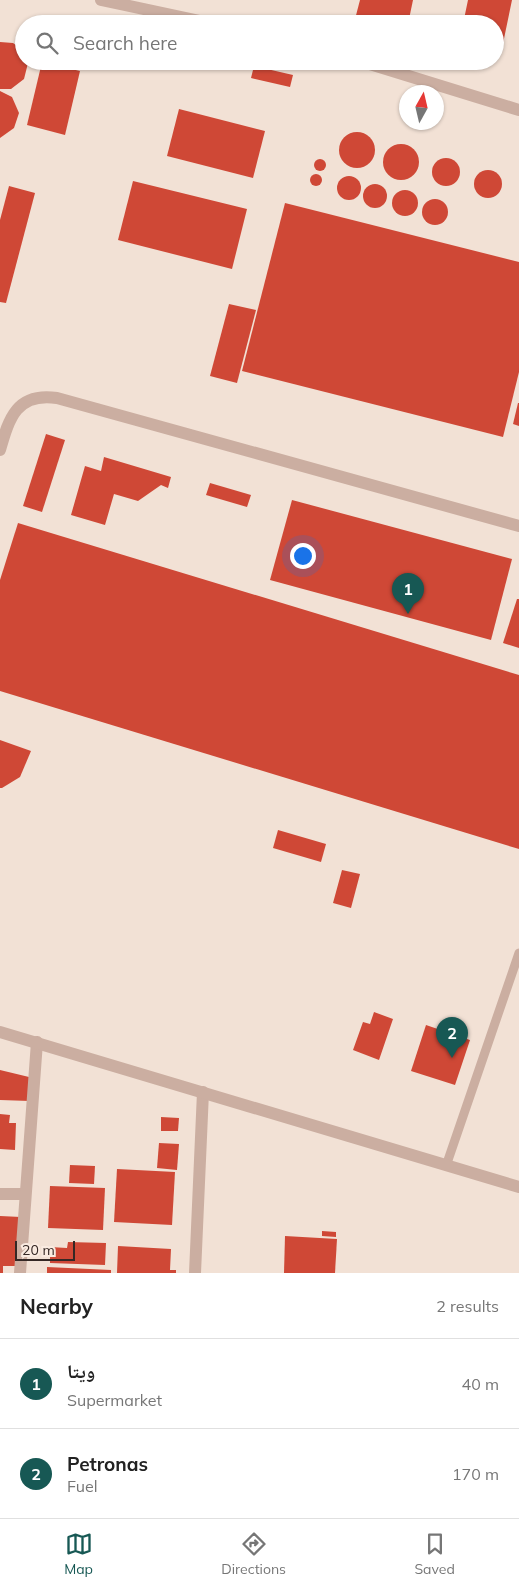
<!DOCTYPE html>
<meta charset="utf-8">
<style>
body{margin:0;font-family:Mulish,"Noto Naskh Arabic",sans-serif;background:#f6f6f6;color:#222}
.compass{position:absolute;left:399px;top:85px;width:45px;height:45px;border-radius:50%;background:#fff;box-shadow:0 1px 4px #0004;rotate:8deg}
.scale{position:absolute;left:15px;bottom:12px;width:60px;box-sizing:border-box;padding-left:5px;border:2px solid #342724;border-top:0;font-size:14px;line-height:18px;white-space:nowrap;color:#342724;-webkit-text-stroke:4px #faebe1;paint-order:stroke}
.you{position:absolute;left:302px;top:555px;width:18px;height:18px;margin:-12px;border:4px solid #fff;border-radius:50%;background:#1a73e8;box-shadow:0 0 0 8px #1a73e833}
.badge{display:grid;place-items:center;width:32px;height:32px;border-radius:50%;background:#175854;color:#fff;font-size:16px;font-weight:700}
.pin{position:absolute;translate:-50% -41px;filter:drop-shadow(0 1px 2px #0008)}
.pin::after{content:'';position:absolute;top:26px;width:18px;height:15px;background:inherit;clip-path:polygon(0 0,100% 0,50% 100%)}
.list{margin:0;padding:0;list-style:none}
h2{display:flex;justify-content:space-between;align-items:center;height:65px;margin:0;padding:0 20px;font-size:21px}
h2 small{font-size:16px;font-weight:400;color:#767676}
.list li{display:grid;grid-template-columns:32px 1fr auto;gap:15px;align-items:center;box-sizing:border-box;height:90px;padding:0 20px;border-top:1px solid #e0e0e0}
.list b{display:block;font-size:19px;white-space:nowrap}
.list p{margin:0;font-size:16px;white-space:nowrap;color:#767676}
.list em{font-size:16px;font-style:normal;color:#767676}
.icon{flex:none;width:28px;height:28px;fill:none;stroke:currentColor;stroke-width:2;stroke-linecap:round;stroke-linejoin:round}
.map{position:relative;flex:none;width:519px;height:1273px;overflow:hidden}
.search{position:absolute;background:#fff;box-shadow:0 1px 4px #0004;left:15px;right:15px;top:15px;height:55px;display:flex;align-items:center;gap:12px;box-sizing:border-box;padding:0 18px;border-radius:28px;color:#767676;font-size:19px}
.sheet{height:245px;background:#fff}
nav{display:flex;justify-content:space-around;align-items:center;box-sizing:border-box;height:70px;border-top:1px solid #e0e0e0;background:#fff;font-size:14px;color:#767676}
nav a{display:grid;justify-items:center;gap:2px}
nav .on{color:#175854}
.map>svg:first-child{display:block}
.building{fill:#cf4836}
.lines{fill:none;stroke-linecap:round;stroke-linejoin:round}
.service{stroke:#cbaea1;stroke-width:9}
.minor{stroke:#cbaea1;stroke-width:12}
.tertiary{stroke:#cbaea1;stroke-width:12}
</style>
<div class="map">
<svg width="519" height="1273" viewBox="0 0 519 1273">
<rect width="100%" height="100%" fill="#f2e1d5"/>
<g class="building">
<polygon points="360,0 413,0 408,24 357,24 354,23"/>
<polygon points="468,0 512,0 501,53 495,52 495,24 463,24"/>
<polygon points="0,42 13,43 20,48 24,53 24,61 28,63 24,79 11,89 0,89"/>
<polygon points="42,62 80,71 65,135 27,125"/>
<polygon points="254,66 293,75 290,87 251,78"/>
<polygon points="0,91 12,97 19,113 14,128 0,138"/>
<polygon points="179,109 265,131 253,178 167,156"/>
<circle cx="357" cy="150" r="18"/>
<circle cx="401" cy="162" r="18"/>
<circle cx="446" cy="172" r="14"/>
<circle cx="320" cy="165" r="6"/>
<circle cx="488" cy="184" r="14"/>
<circle cx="316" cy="180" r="6"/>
<circle cx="349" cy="188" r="12"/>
<polygon points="133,181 247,209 232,269 118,240"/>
<circle cx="375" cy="196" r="12"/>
<polygon points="9,186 35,193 6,303 0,302 0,220"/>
<circle cx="405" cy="203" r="13"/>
<circle cx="435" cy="212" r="13"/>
<polygon points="285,203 519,262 519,372 503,437 242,371"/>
<polygon points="229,304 256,310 237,383 210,376"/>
<polygon points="518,403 519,403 519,426 513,424"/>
<polygon points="46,434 65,440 42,512 23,506"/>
<polygon points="104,457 171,477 168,488 161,485 138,501 114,494 105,525 71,515 85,466 101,471"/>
<polygon points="210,483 251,495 247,507 206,495"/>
<polygon points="292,500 512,559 491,640 270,580"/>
<polygon points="18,523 519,675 519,849 0,691 0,580"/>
<polygon points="517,599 519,599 519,648 503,643"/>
<polygon points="0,740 31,751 20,777 2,788 0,788"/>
<polygon points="278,830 326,844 321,862 273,848"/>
<polygon points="342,870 360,874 351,908 333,903"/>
<polygon points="374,1012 393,1019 379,1060 353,1050 363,1022 370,1024"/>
<polygon points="426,1025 470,1040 455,1085 411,1071"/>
<polygon points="0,1070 29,1077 30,1101 0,1100"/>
<polygon points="0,1114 10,1115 9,1123 16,1123 15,1150 0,1149"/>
<polygon points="161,1117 179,1118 178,1131 161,1131"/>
<polygon points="159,1143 179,1144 177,1170 157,1168"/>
<polygon points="70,1165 95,1166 94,1184 69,1183"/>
<polygon points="117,1169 175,1172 172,1225 114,1222"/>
<polygon points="50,1186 105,1188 103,1230 48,1228"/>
<polygon points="0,1216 21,1217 19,1266 3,1266 3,1273 0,1273"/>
<polygon points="322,1231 336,1232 336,1237 322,1236"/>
<polygon points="285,1236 337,1239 335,1273 284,1273"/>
<polygon points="68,1242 106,1243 105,1265 50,1263 50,1247 67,1248"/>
<polygon points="118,1246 171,1249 170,1270 176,1270 176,1273 117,1273"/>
<polygon points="47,1267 111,1270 111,1273 47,1273"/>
</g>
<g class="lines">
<polyline class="service" points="446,1166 519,953"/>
<g class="minor">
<polyline points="101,0 214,24"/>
<polyline points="360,61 519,110"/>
<path d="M0 450C9 418 17 392 57 398L519 526"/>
<polyline points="0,1194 25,1194"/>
<polyline points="20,1273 37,1042"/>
<polyline points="195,1273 203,1092"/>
</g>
<polyline class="tertiary" points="0,1032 519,1187"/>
</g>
</svg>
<svg class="compass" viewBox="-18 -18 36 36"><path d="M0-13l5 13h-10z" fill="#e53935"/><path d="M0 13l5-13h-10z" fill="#767676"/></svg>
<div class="scale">20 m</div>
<div class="you"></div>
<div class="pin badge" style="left:408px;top:614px">1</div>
<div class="pin badge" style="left:452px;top:1058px">2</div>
<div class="search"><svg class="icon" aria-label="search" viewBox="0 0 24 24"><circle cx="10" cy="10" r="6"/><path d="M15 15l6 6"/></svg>Search here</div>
</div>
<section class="sheet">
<h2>Nearby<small>2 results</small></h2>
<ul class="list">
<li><span class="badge">1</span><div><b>ويتا</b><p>Supermarket</p></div><em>40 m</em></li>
<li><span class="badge">2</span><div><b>Petronas</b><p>Fuel</p></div><em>170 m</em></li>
</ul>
</section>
<nav>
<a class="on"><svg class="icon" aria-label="map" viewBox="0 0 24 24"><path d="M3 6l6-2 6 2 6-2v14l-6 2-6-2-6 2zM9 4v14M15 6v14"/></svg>Map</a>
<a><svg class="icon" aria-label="directions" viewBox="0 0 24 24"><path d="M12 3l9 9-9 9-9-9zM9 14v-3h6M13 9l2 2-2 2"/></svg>Directions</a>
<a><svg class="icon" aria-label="saved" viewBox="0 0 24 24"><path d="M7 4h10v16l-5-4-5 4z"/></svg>Saved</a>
</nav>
